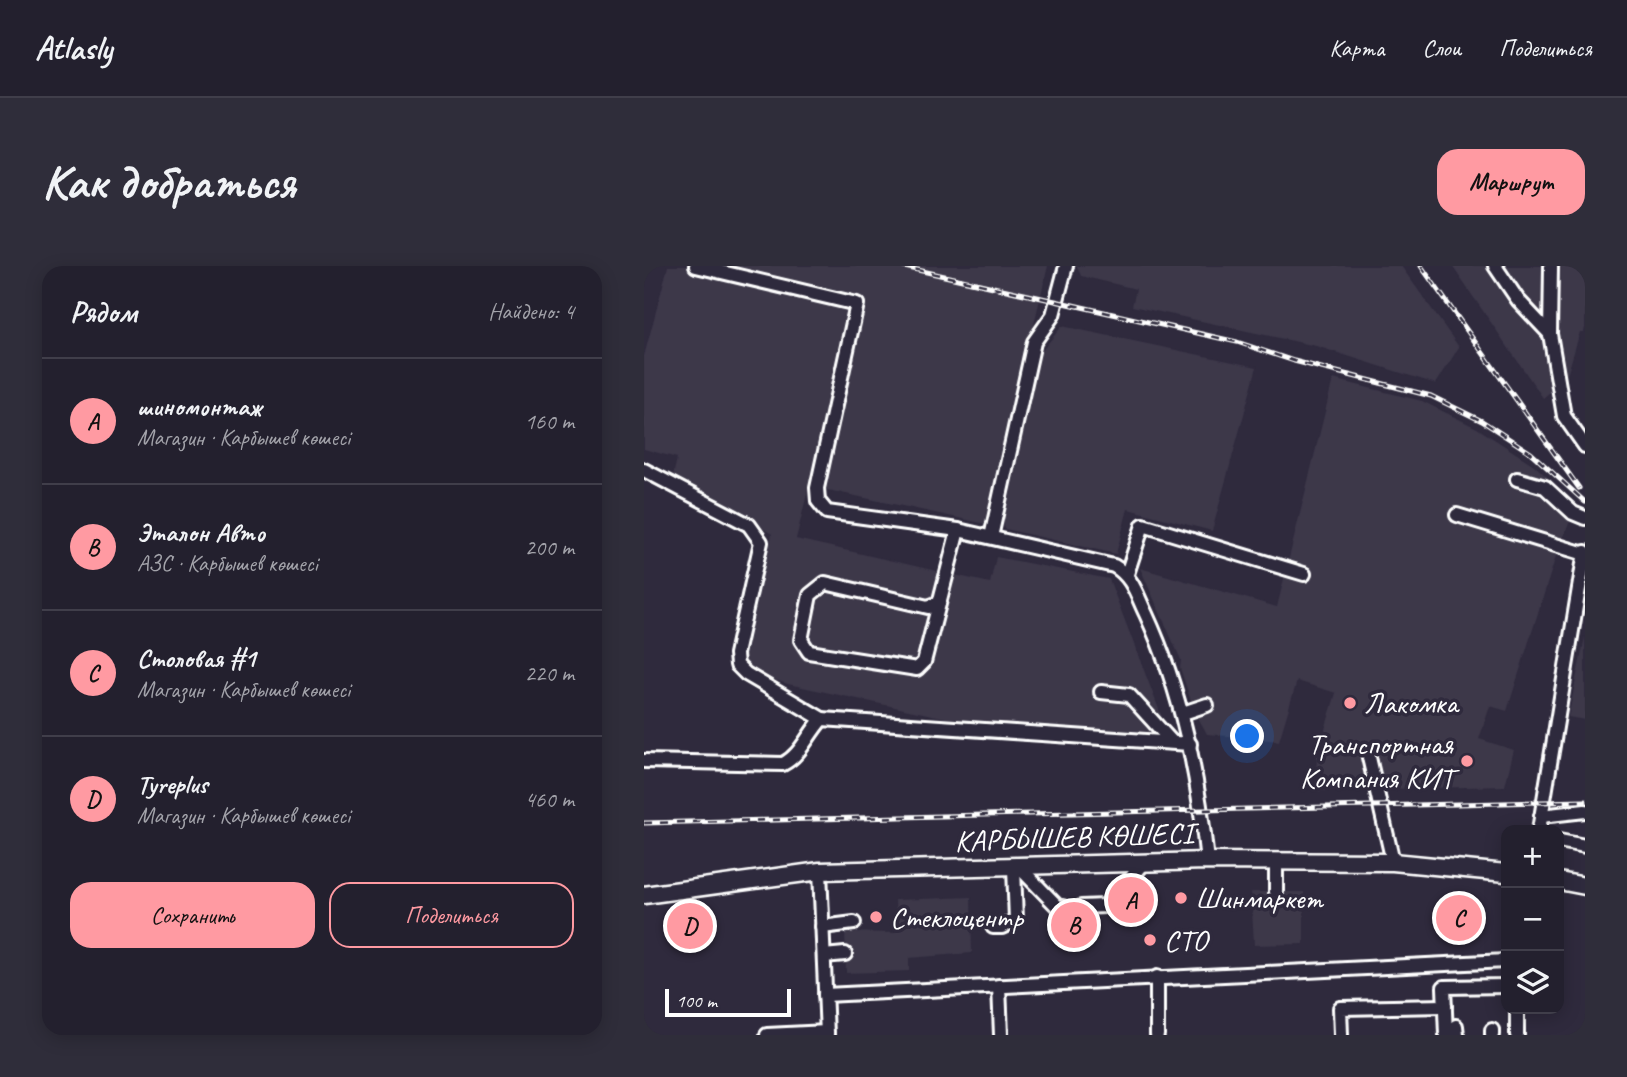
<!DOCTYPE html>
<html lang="ru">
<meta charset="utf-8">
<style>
body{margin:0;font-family:Caveat,sans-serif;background:#2f2d3a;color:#f1f3f6}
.controls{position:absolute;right:21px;bottom:21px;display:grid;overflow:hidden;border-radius:14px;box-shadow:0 4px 18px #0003}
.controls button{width:63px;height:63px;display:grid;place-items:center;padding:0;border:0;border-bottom:2px solid #403e4a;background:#23202e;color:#f1f3f6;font:35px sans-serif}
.scale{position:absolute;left:21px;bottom:18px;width:126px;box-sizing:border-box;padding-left:7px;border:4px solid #fff;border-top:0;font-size:19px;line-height:24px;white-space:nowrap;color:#fff;-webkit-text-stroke:5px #2f2a3d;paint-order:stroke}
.you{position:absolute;left:604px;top:471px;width:24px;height:24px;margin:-18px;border:5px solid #fff;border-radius:50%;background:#1a73e8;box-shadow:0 0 0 10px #1a73e833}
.badge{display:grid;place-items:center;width:46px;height:46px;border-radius:50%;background:#ff9aa2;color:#111;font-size:23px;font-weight:700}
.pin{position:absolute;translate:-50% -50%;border:4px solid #fff;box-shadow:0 2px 7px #0006}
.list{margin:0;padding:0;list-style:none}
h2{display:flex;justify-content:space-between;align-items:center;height:91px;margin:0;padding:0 28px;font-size:30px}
h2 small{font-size:23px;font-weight:400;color:#a3a3aa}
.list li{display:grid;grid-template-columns:46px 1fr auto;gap:21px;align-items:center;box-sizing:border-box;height:126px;padding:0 28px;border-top:2px solid #403e4a}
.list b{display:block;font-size:26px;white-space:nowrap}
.list p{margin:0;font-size:23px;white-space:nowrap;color:#a3a3aa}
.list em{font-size:23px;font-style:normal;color:#a3a3aa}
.actions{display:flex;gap:14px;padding:21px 28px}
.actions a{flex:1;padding:16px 0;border:2px solid #ff9aa2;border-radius:21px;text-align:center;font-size:24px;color:#ff9aa2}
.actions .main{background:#ff9aa2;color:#111}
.icon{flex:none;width:38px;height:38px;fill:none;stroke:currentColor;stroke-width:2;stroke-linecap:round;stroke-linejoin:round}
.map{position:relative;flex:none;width:941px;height:769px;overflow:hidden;border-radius:21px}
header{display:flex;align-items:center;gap:42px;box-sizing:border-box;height:98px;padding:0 35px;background:#23202e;border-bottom:2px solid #403e4a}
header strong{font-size:33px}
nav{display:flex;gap:38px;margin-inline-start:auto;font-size:24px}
.intro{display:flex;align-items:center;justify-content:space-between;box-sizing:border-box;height:168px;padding:0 42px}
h1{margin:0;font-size:49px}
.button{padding:18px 32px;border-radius:21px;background:#ff9aa2;color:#111;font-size:24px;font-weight:700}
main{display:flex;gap:42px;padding:0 42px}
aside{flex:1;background:#23202e;border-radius:21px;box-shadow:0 4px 18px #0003}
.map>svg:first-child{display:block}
.built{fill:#3c3749}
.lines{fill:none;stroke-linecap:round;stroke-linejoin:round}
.minor-casing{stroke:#fff;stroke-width:18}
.major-casing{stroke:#fff;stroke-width:21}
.minor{stroke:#2f2a3d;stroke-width:12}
.major{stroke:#2f2a3d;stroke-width:16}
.rail-casing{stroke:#fff;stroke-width:5}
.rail{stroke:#2f2a3d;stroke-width:2.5;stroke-dasharray:8;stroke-linecap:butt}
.poi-dot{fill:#ff9aa2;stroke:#2f2a3d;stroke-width:2.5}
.labels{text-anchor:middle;stroke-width:7;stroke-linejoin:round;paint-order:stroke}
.poi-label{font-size:30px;fill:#fff;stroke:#2f2a3d;text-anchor:start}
.street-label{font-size:30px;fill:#fff;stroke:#2f2a3d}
</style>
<header>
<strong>Atlasly</strong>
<nav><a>Карта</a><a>Слои</a><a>Поделиться</a></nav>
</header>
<div class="intro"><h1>Как добраться</h1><a class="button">Маршрут</a></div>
<main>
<aside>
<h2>Рядом<small>Найдено: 4</small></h2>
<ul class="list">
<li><span class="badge">A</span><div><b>шиномонтаж</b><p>Магазин · Карбышев көшесі</p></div><em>160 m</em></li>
<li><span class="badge">B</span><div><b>Эталон Авто</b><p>АЗС · Карбышев көшесі</p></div><em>200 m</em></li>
<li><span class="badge">C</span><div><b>Столовая #1</b><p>Магазин · Карбышев көшесі</p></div><em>220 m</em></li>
<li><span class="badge">D</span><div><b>Tyreplus</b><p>Магазин · Карбышев көшесі</p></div><em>460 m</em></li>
</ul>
<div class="actions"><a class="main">Сохранить</a><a>Поделиться</a></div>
</aside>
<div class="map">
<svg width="941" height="769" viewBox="0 0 941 769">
<rect width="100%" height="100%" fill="#2f2a3d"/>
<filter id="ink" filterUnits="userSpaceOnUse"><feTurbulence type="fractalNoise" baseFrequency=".0143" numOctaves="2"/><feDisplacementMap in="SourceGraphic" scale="14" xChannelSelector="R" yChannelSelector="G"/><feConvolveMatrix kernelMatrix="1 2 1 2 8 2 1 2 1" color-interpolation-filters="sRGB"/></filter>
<g filter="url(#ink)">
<g class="built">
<polygon points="24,0 404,0 342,258 165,220 152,273 346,317 352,291 465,313 521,459 509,466 311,454 144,418 98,404 128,268 29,210 33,192 0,183 0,90"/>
<polygon points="433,0 757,0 815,81 792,118 672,80 488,40 492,23 437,10"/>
<polygon points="808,0 941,0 941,62 940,66 936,66 922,113 899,132"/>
<polygon points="418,60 613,101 568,265 484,243 472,288 361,263 355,246 392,92"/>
<polygon points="689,113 778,135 833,162 890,199 933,238 913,287 863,445 846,440 835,473 870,484 861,520 671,525 673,490 692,427 653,415 635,475 563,468 550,444 536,402 537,394 496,302 633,341"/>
<polygon points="941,371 941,454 924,451"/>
<polygon points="607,626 660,626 660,678 610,679"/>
<polygon points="327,631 328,687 265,692 265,705 202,707 201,666 252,667 251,634"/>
</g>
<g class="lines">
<defs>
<g id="minor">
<path d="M52 0 213 38 173 222 174 235 183 246 314 264 470 300C489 311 493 330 502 348 538 426 554 510 563 595"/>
<polyline points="851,0 874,34 906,68"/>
<polyline points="907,0 906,68 920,150 941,180"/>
<polyline points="0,204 105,259 117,276 92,388 93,399 102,408 178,453"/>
<polyline points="873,213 901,221 929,247 941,252"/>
<polyline points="813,249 941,288"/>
<polyline points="347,271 390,76 409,49 422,0"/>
<polyline points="483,308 499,259 660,308"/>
<polyline points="295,337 284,341 181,317 166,329 157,374 165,386 273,403 280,396 314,264"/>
<polyline points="457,426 485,429 528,476"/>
<polyline points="539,447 563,439"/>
<polyline points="724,487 749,596"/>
<path d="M0 495 139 498C157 489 164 468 178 453L546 478"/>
<polyline points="897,550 941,545"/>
<polyline points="895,564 941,286"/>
<polyline points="915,575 941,580"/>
<polyline points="632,595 632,626"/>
<polyline points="375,601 414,641 419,641"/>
<polyline points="176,605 183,769"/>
<polyline points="437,641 462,640 500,597"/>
<polyline points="178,661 210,657"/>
<polyline points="349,661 358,661 372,654 370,602"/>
<polyline points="180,690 201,688"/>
<polyline points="513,711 513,769"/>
<polyline points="355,720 357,769"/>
<polyline points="181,729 862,695"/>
<polyline points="873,743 873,769"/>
<polyline points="812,760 813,769"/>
<polyline points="848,764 848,769"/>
<polyline points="123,769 183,766"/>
<polyline points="697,769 696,742 801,740"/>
<polyline points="802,769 800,721 862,720"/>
</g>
<g id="major">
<polyline points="915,615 941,620"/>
<polyline points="0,629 176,605 563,595 749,596 862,607"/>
</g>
</defs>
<use href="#minor" class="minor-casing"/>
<use href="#major" class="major-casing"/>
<use href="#minor" class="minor"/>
<use href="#major" class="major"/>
<defs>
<g id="rail">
<polyline points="256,0 593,76 650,95 787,130 838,155 887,187 941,236"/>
<polyline points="777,0 935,222"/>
<polyline points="0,557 941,535"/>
</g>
</defs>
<use href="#rail" class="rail-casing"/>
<use href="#rail" class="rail"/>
</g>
</g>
<g class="poi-dot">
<circle cx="706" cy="437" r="7"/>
<circle cx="823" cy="495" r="7"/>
<circle cx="537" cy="632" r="7"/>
<circle cx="232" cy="651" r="7"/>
<circle cx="506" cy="674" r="7"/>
</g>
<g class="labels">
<g class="poi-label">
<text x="720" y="447">Лакомка</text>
<text x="809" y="488" text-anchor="end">Транспортная<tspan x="809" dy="34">Компания КИТ</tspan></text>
<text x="551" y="642">Шинмаркет</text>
<text x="246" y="661">Стеклоцентр</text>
<text x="520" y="684">СТО</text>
</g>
<g class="street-label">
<text transform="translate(430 571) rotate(-2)" y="10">КАРБЫШЕВ КӨШЕСІ</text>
</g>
</g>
</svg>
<div class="controls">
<button>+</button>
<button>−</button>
<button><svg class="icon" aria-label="layers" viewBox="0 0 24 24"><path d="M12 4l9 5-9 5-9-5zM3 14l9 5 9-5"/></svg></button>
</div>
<div class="scale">100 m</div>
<div class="you"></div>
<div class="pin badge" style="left:487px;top:634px">A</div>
<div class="pin badge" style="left:430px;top:659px">B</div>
<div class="pin badge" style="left:815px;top:652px">C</div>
<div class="pin badge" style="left:46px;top:660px">D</div>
</div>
</main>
